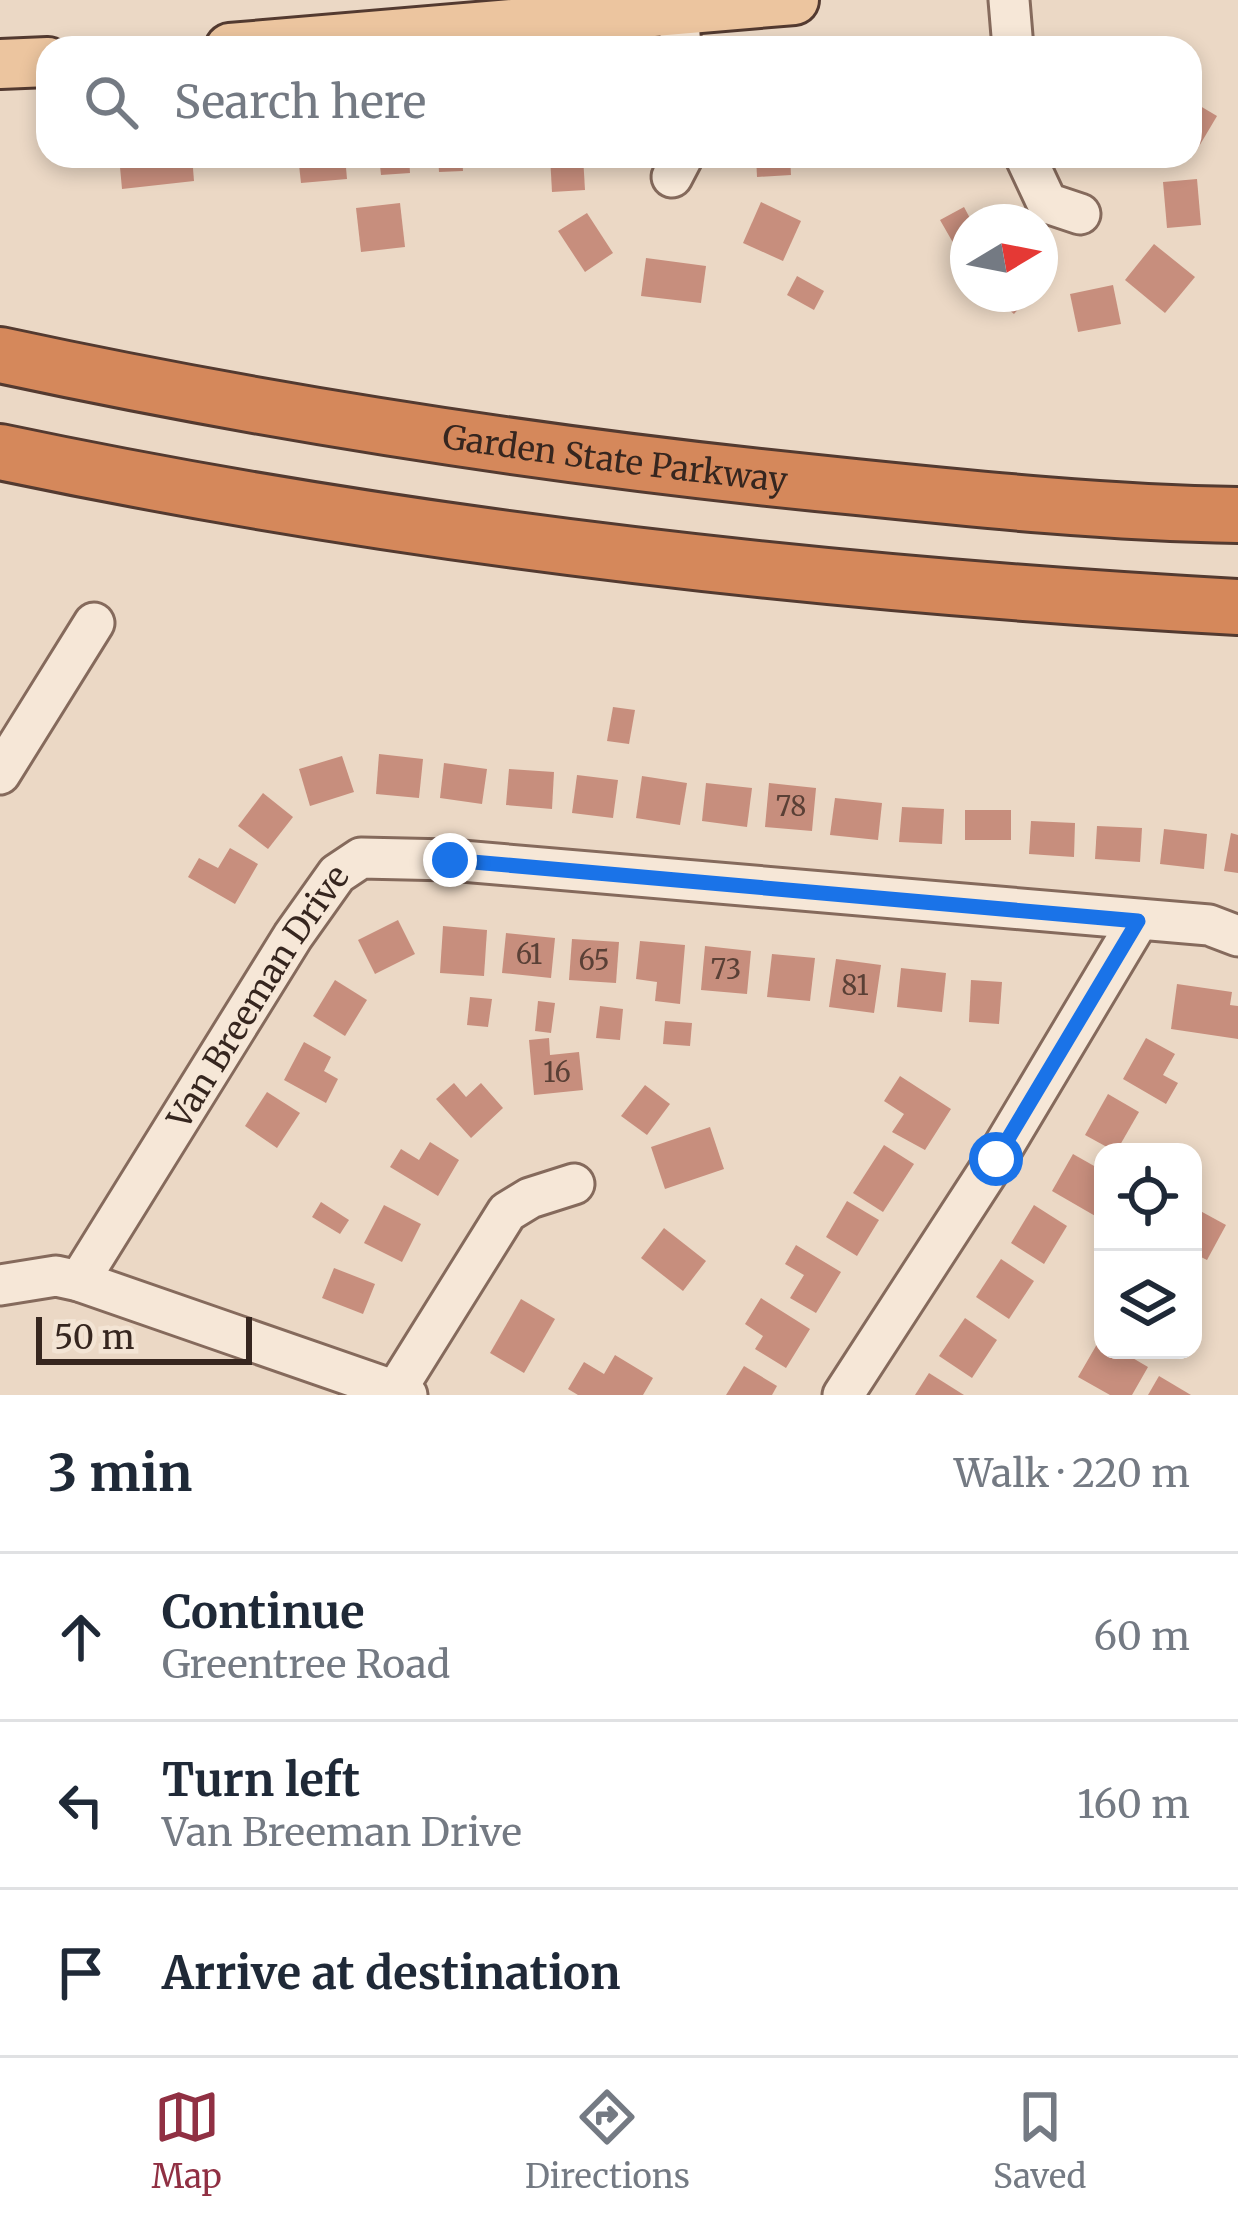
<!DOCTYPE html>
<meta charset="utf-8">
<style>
body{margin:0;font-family:Merriweather,serif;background:#f6f6f7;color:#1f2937}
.controls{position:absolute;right:36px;bottom:36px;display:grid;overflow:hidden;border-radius:24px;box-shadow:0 6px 18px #0003}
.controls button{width:108px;height:108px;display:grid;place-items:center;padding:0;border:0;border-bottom:3px solid #e0e1e3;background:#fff;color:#1f2937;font:60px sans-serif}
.compass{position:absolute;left:950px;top:204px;width:108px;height:108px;border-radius:50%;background:#fff;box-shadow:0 6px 18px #0003;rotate:80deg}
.scale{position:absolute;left:36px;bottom:30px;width:216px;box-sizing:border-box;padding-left:12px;border:6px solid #36261f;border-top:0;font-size:33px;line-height:42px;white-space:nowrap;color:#36261f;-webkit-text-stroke:9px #f3e4d4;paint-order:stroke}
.stop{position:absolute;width:36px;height:36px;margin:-27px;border:9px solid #1a73e8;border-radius:50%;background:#fff}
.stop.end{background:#1a73e8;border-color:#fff;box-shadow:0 3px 12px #0008}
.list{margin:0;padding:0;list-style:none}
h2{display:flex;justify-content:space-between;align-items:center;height:156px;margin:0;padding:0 48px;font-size:51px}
h2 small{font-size:39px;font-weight:400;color:#747a83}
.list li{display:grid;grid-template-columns:78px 1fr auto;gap:36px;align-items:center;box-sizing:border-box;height:168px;padding:0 48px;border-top:3px solid #e0e1e3}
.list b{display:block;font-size:45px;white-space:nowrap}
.list p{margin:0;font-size:39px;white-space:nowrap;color:#747a83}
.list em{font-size:39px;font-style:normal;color:#747a83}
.icon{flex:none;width:66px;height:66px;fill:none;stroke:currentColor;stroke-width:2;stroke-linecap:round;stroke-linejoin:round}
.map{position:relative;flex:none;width:1238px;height:1395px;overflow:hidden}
.search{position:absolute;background:#fff;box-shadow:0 6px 18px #0003;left:36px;right:36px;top:36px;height:132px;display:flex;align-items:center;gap:30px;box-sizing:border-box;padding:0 42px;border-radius:36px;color:#747a83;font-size:45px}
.sheet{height:660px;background:#fff}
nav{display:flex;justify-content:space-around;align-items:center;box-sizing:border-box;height:168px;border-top:3px solid #e0e1e3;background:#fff;font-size:33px;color:#747a83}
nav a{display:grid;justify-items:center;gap:6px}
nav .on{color:#903043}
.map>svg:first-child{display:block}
.building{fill:#c78e7d}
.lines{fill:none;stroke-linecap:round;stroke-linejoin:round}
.minor-casing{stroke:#856a5c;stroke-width:45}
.major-casing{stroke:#533a30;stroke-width:54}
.highway-casing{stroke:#533a30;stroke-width:60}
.minor{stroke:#f6e7d7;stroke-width:39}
.major{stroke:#ecc59f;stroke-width:48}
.highway{stroke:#d5885b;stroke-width:54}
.route{stroke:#1a73e8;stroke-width:15}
.labels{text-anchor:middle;stroke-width:9;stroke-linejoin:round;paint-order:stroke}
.number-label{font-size:27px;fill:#5a4036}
.street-label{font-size:33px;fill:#36261f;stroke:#f3e4d4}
</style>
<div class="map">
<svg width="1238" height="1395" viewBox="0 0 1238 1395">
<rect width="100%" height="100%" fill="#ebd8c5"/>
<g class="building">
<polygon points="1190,100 1217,116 1198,148 1190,143"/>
<polygon points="119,156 192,156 194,181 122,189"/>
<polygon points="233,156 278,156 278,165 234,168"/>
<polygon points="298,156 345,156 347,179 301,183"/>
<polygon points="379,156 409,156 410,173 381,175"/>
<polygon points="438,156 462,156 463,171 439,172"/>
<polygon points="550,156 583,156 585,190 552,192"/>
<polygon points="756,156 790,156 791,175 757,177"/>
<polygon points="1197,179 1201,225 1167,228 1163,182"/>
<polygon points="761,202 801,221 783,261 743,243"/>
<polygon points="400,203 405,247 361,252 356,208"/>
<polygon points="964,207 972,222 968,222 968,257 963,260 940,220"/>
<polygon points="587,213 613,253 585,272 558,231"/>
<polygon points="1154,244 1195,277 1165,313 1125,280"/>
<polygon points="646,258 706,266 701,303 641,296"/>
<polygon points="797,276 824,291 814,310 787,295"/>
<polygon points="1113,285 1121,324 1078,332 1070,294"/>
<polygon points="990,294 1032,294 1014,314"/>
<polygon points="613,707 635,710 629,744 607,741"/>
<polygon points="379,754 423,759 419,798 376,794"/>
<polygon points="342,756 354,792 310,806 299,769"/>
<polygon points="444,763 487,769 482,804 440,798"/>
<polygon points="509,769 554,772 552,809 506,805"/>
<polygon points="577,775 618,780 613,818 572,813"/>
<polygon points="642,776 687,783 680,825 636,818"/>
<polygon points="706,783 752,788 747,827 702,821"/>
<polygon points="769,783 816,788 812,831 765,827"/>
<polygon points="263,793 293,817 268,849 238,826"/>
<polygon points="835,798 882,803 878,840 830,835"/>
<polygon points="902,807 944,809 942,844 899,842"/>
<rect x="965" y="810" width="46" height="30"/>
<polygon points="1031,821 1075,823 1074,857 1029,854"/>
<polygon points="1097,826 1142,828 1140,862 1095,859"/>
<polygon points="1164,829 1207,834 1204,869 1160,864"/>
<polygon points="1231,833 1238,835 1238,873 1224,871"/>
<polygon points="230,848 258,864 235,904 188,877 199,858 218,868"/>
<polygon points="398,920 415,954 375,974 358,940"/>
<polygon points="443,926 487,930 484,976 440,973"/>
<polygon points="506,933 555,938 551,978 502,973"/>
<polygon points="572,939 619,942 616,983 569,980"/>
<polygon points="640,941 685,945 680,1004 655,1001 657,982 636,979"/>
<polygon points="705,946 751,951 747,994 701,990"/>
<polygon points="772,954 815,958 810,1001 767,997"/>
<polygon points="836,959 881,965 874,1013 829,1007"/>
<polygon points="901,968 946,973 942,1012 897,1007"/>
<polygon points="335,980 367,1000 345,1036 313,1016"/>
<polygon points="971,980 1002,982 999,1024 969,1022"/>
<polygon points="1177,984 1232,992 1230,1005 1238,1006 1238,1039 1171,1029"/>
<polygon points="470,997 492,999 488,1027 467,1025"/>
<polygon points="538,1001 555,1003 551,1033 535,1031"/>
<polygon points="600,1006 623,1009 620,1040 596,1038"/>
<polygon points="665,1021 692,1023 690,1046 663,1044"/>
<polygon points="549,1038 550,1055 579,1052 583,1090 534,1095 529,1040"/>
<polygon points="1146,1038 1175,1054 1163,1075 1178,1083 1166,1104 1123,1079"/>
<polygon points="304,1042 331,1057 324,1071 338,1079 326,1103 284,1080"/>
<polygon points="900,1076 951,1109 925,1150 892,1132 904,1114 884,1101"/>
<polygon points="454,1083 466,1097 481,1083 503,1108 471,1138 436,1099"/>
<polygon points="645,1085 670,1104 647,1135 621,1116"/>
<polygon points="267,1092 300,1113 277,1148 245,1126"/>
<polygon points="1108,1094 1139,1112 1116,1152 1085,1135"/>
<polygon points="710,1127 724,1169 665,1189 651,1147"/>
<polygon points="430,1142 459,1160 438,1196 390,1167 401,1149 419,1160"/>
<polygon points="884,1145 914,1164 883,1212 853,1193"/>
<polygon points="1073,1154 1103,1171 1103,1207 1097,1217 1052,1191"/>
<polygon points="847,1201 879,1220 857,1256 826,1237"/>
<polygon points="321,1202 349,1220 340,1234 312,1217"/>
<polygon points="384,1205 421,1224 402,1262 364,1243"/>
<polygon points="1034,1205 1067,1226 1044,1264 1011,1243"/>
<polygon points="1193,1207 1226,1225 1207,1260 1193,1253"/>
<polygon points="664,1228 706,1261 683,1291 641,1258"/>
<polygon points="796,1245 841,1272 816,1313 790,1298 804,1275 785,1264"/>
<polygon points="1001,1259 1034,1281 1009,1319 976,1297"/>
<polygon points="334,1268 375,1284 363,1314 322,1298"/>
<polygon points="761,1298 810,1329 786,1368 755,1349 763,1336 745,1324"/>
<polygon points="521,1299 555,1319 524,1373 490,1353"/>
<polygon points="965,1318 997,1340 972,1378 939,1356"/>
<polygon points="1100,1339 1103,1350 1119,1350 1148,1367 1132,1395 1110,1395 1078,1377"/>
<polygon points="615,1355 653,1378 643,1395 578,1395 568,1389 584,1362 604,1374"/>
<polygon points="744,1366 777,1386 772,1395 726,1395"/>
<polygon points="929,1373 964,1395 915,1395"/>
<polygon points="1159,1376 1191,1395 1148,1395"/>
</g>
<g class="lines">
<defs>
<g id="minor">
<polyline points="1009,0 1013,48"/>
<polyline points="678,8 681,48"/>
<polyline points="1025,156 1047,203 1080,214"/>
<polyline points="672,177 683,156"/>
<polyline points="0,774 94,623"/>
<path id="s1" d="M79 1281 293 936 337 874 361 858 450 860 1209 925 1238 936"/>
<polyline points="0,1285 56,1276 79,1281 407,1395"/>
<polyline points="396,1390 507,1212 530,1198 574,1184"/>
<polyline points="843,1395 996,1159 1138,921"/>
</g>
<g id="major">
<polyline points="230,48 794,0"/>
<polyline points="0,64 48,62"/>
</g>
<g id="highway">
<path id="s2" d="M0 355C283 416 569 459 856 487 983 500 1110 513 1238 515"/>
<path d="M0 452C408 538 822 584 1238 607"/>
</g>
</defs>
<use href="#minor" class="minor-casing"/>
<use href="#major" class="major-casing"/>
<use href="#highway" class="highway-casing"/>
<use href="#minor" class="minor"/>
<use href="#major" class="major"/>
<use href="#highway" class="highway"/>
</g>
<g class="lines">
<polyline class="route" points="450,860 1138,921 996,1159"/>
</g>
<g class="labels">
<g class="number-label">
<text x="791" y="816">78</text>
<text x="529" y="964">61</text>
<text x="594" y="970">65</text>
<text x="726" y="979">73</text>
<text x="855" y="995">81</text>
<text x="557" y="1082">16</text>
</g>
<g class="street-label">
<text dy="12" stroke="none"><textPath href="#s2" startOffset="624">Garden State Parkway</textPath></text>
<text dy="12" stroke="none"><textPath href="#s1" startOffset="336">Van Breeman Drive</textPath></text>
</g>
</g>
</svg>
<div class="controls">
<button><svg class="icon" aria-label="locate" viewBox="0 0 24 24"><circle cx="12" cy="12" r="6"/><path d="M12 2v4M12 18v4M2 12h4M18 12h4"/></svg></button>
<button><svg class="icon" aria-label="layers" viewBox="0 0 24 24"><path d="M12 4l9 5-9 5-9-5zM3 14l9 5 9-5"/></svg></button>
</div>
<svg class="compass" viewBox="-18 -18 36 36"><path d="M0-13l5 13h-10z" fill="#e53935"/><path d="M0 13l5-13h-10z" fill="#747a83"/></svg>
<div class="scale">50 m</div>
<div class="stop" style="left:996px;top:1159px"></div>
<div class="stop end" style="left:450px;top:860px"></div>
<div class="search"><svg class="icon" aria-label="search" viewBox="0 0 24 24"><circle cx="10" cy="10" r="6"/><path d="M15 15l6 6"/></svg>Search here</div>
</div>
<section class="sheet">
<h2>3 min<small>Walk · 220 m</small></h2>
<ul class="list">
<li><svg class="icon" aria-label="ahead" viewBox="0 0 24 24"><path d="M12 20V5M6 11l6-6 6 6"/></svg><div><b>Continue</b><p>Greentree Road</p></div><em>60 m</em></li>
<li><svg class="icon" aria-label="left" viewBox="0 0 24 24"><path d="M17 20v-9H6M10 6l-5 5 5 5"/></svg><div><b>Turn left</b><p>Van Breeman Drive</p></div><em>160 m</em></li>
<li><svg class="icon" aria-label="arrive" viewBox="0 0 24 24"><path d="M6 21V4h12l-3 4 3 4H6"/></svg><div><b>Arrive at destination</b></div></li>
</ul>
</section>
<nav>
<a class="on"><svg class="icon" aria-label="map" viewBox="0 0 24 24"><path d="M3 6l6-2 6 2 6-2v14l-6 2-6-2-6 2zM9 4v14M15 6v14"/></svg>Map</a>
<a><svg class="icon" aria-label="directions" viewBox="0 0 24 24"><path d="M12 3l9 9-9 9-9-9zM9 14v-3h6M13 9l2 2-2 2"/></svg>Directions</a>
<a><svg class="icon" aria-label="saved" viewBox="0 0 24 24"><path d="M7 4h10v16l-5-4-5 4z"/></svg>Saved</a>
</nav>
